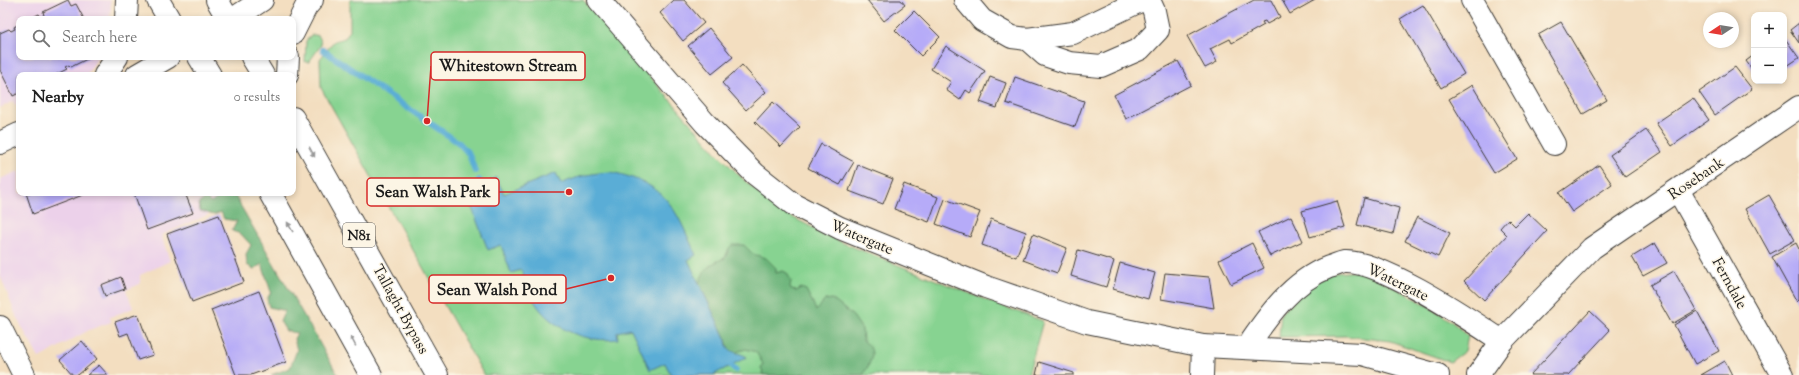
<!DOCTYPE html>
<meta charset="utf-8">
<style>
body{margin:0;font-family:"Sorts Mill Goudy",serif;background:#f2f2f2;color:#222}
.controls{position:absolute;right:12px;top:12px;display:grid;overflow:hidden;border-radius:8px;box-shadow:0 2px 6px #0003}
.controls button{width:36px;height:36px;display:grid;place-items:center;padding:0;border:0;border-bottom:1px solid #e0e0e0;background:#fff;color:#222;font:20px sans-serif}
.compass{position:absolute;left:1703px;top:12px;width:36px;height:36px;border-radius:50%;background:#fff;box-shadow:0 2px 6px #0003;rotate:258deg}
.list{margin:0;padding:0;list-style:none}
h2{display:flex;justify-content:space-between;align-items:center;height:52px;margin:0;padding:0 16px;font-size:17px}
h2 small{font-size:13px;font-weight:400;color:#767676}
.icon{flex:none;width:22px;height:22px;fill:none;stroke:currentColor;stroke-width:2;stroke-linecap:round;stroke-linejoin:round}
.map{position:relative;flex:none;width:1799px;height:375px;overflow:hidden}
.search{position:absolute;background:#fff;box-shadow:0 2px 6px #0003;left:16px;top:16px;width:280px;height:44px;display:flex;align-items:center;gap:10px;box-sizing:border-box;padding:0 14px;border-radius:8px;color:#767676;font-size:15px}
.panel{position:absolute;background:#fff;box-shadow:0 2px 6px #0003;left:16px;top:72px;width:280px;height:124px;border-radius:8px}
.map>svg:first-child{display:block}
.built{fill:#ecd1ea}
.green{fill:#87d391;stroke:#527856}
.forest{fill:#6db57b;stroke:#44684c}
.water{fill:#5aadd6;stroke:#3b6479}
.lines{fill:none;stroke-linecap:round;stroke-linejoin:round}
.stream{stroke:#5aadd6;stroke-width:6}
.building{fill:#b6abf8}
.minor-casing{stroke:#3c3935;stroke-width:24}
.tertiary-casing{stroke:#3c3935;stroke-width:24}
.secondary-casing{stroke:#3c3935;stroke-width:24}
.primary-casing{stroke:#3c3935;stroke-width:24}
.minor{stroke:#fff;stroke-width:22}
.tertiary{stroke:#fff;stroke-width:22}
.secondary{stroke:#fff;stroke-width:22}
.primary{stroke:#fff;stroke-width:22}
.oneway{fill:#999}
.labels{text-anchor:middle;stroke-width:3;stroke-linejoin:round;paint-order:stroke}
.shield{fill:#fcf5e5;stroke:#5f5d58;stroke-width:1}
.shield-label{font-size:14px;font-weight:bold;fill:#1c1c1c}
.street-label{font-size:15px;fill:#1c1c1c;stroke:#fcf5e5}
.leader{fill:none;stroke:#d62828;stroke-width:1.5}
.callout-dot{fill:#d62828;stroke:#fcf5e5;stroke-width:1.5}
.callout{fill:#fcf5e5;stroke:#d62828;stroke-width:1.5}
.callout-label{font-size:16px;text-anchor:middle;font-weight:bold;fill:#1c1c1c}
</style>
<div class="map">
<svg width="1799" height="375" viewBox="0 0 1799 375">
<rect width="100%" height="100%" fill="#fcf5e5"/>
<filter id="ink" filterUnits="userSpaceOnUse"><feTurbulence type="fractalNoise" baseFrequency=".025" numOctaves="2"/><feDisplacementMap in="SourceGraphic" scale="8" xChannelSelector="R" yChannelSelector="G"/><feConvolveMatrix kernelMatrix="1 2 1 2 8 2 1 2 1" color-interpolation-filters="sRGB"/></filter>
<filter id="wash" filterUnits="userSpaceOnUse"><feTurbulence type="fractalNoise" baseFrequency=".012" numOctaves="4" result="noise"/><feDisplacementMap in="SourceGraphic" scale="16" xChannelSelector="R" yChannelSelector="G"/><feGaussianBlur stdDeviation="0.9" result="paint"/><feColorMatrix in="noise" values="0 0 0 0 0 0 0 0 0 0 0 0 0 0 0 0 0 1.4 0 .05"/><feComposite in="paint" operator="in"/></filter>
<g filter="url(#wash)">
<rect width="100%" height="100%" fill="#f3dec0"/>
<g class="built">
<polygon points="0,0 110,0 111,7 110,19 19,19 19,57 98,57 87,74 85,75 19,75 19,104 15,105 13,101 0,108"/>
<polygon points="19,171 19,193 225,193 231,205 161,235 170,261 140,275 140,284 126,290 133,308 110,317 111,322 89,330 39,358 17,318 0,275 0,179"/>
</g>
<g class="green">
<polygon points="350,0 583,0 715,151 746,182 784,213 843,243 986,300 1043,321 1028,375 484,375 321,88 320,59 334,41 345,38 350,30"/>
<polygon points="311,35 316,35 320,38 321,45 309,62 305,62 306,41"/>
<path d="M1363 271C1397 289 1441 309 1468 336L1465 351 1450 362 1390 341 1346 336 1279 337 1281 313 1309 285 1334 273Z"/>
</g>
<g class="forest">
<polygon points="224,193 231,193 235,196 338,375 271,375 290,368 297,350 294,339 297,333 286,331 280,321 285,311 269,307 267,299 271,292 262,264 254,269 247,265 246,254 251,245 241,234 232,231 237,221 224,219 221,212 214,215 200,211 199,203 206,198 211,203"/>
<path d="M732 245H744L753 254 766 258 776 268V273L783 271 787 273 791 281 790 287 791 290 797 291 801 288 806 290 813 303 816 311 825 300 832 299 853 316 862 329 863 341C879 350 870 363 863 375H809L802 373 799 375H764L761 368 763 364 756 352 746 349 733 353 729 349 726 340 699 283C705 268 709 264 725 258L729 248Z"/>
</g>
<path class="water" d="M611 172C667 184 674 206 696 255L688 260 726 340C727 354 737 351 747 357L713 375H671L665 363 650 370 631 329 617 332 618 339C589 343 556 331 538 307 530 296 526 282 521 270L511 273 501 245 488 250 465 190 472 187 479 195H485L490 192 491 180 496 177 504 194 556 173 561 184C578 176 592 173 611 172Z"/>
<g class="lines">
<g class="stream">
<polyline points="323,50 459,143 469,154 475,171"/>
<polyline points="479,180 485,195 490,199"/>
<polyline points="725,361 736,370"/>
</g>
</g>
<g id="blocks">
<g class="building">
<polygon points="68,0 71,6 76,4 84,19 29,19 39,14 41,17 44,15 43,12"/>
<polygon points="674,0 684,0 704,23 683,41 660,13"/>
<polygon points="867,0 901,0 905,5 884,21"/>
<polygon points="1254,0 1271,0 1280,17 1267,24 1265,21 1262,22 1264,25 1232,43 1230,39 1210,49 1217,62 1205,68 1187,36"/>
<polygon points="1282,0 1315,0 1290,14"/>
<polygon points="1423,5 1464,74 1441,88 1400,19"/>
<polygon points="914,11 940,37 921,56 895,30"/>
<polygon points="1561,22 1607,100 1583,114 1538,35"/>
<polygon points="1799,23 1799,43 1790,30"/>
<polygon points="19,24 19,57 91,57 71,67 69,65 65,67 67,69 55,75 19,75 19,93 13,96 0,70 0,33 9,29 11,31 15,29 14,27"/>
<polygon points="709,28 733,57 712,74 688,46"/>
<polygon points="1784,37 1799,58 1784,68"/>
<polygon points="946,46 985,71 970,93 966,90 960,100 946,90 951,82 931,69"/>
<polygon points="1754,55 1754,72 1746,61"/>
<polygon points="1178,61 1191,85 1126,119 1114,95"/>
<polygon points="742,65 766,92 746,110 722,83"/>
<polygon points="1735,67 1752,89 1715,115 1699,92"/>
<polygon points="990,77 1006,83 997,108 980,102"/>
<polygon points="1015,77 1084,101 1075,127 1006,103"/>
<polygon points="1472,85 1517,159 1494,173 1449,99"/>
<polygon points="1693,98 1709,120 1672,146 1656,123"/>
<polygon points="773,102 800,127 781,147 755,122"/>
<polygon points="1646,130 1662,152 1625,177 1610,155"/>
<polygon points="821,144 854,162 840,185 808,168"/>
<polygon points="858,165 893,179 883,204 849,191"/>
<polygon points="1599,165 1612,184 1572,212 1559,193"/>
<polygon points="904,184 938,197 929,222 894,209"/>
<polygon points="26,193 88,193 33,214"/>
<polygon points="134,193 185,193 193,213 147,230"/>
<polygon points="1769,195 1795,240 1770,254 1745,209"/>
<polygon points="1364,198 1399,208 1393,234 1357,225"/>
<polygon points="945,199 980,212 970,237 936,224"/>
<polygon points="1337,201 1345,227 1310,237 1302,211"/>
<polygon points="1528,213 1547,231 1484,300 1464,281 1507,235 1500,228 1508,219 1515,226"/>
<polygon points="219,215 244,282 192,302 167,234"/>
<polygon points="1291,216 1303,241 1270,256 1258,232"/>
<polygon points="1417,217 1450,233 1438,257 1405,241"/>
<polygon points="991,219 1026,232 1016,257 982,245"/>
<polygon points="1033,234 1067,248 1057,273 1023,260"/>
<polygon points="1252,243 1264,268 1231,284 1219,260"/>
<polygon points="1655,243 1667,263 1643,276 1632,257"/>
<polygon points="1796,243 1799,249 1799,300 1797,302 1772,257"/>
<polygon points="1078,250 1114,261 1106,287 1071,276"/>
<polygon points="1120,263 1155,273 1148,299 1113,289"/>
<polygon points="1674,271 1696,310 1672,324 1650,285"/>
<polygon points="1165,273 1209,277 1214,308 1161,299"/>
<polygon points="121,277 125,289 105,296 101,285"/>
<polygon points="259,291 286,362 251,375 236,375 211,310"/>
<polygon points="1590,311 1610,330 1568,375 1530,375"/>
<polygon points="1697,311 1719,351 1695,364 1674,325"/>
<polygon points="138,314 153,355 138,360 128,333 120,336 115,322"/>
<polygon points="82,341 97,359 78,375 73,375 60,360"/>
<polygon points="1725,361 1732,375 1701,375"/>
<polygon points="1039,362 1074,373 1074,375 1036,375"/>
<polygon points="99,365 108,375 87,375"/>
</g>
</g>
</g>
<g filter="url(#ink)">
<use href="#blocks" fill-opacity="0" stroke="#3c3935" stroke-width="1"/>
<g class="lines">
<defs>
<g id="minor">
<polyline points="599,0 705,123 755,174 793,204 840,228 986,287 1087,322 1203,346 1362,354 1438,375"/>
<polyline points="965,0 982,20 1012,37 1027,39 1073,33 1142,0"/>
<polyline points="1472,0 1554,144"/>
<polyline points="1027,39 1045,55 1069,63 1101,66 1140,49 1158,30 1154,11 1149,0"/>
<polyline points="1678,190 1782,375"/>
<polyline points="0,327 24,375"/>
<path d="M1246 348C1267 317 1292 281 1329 267 1334 266 1339 263 1344 262 1380 259 1470 320 1502 341"/>
<polyline points="1202,375 1203,346"/>
<polyline points="1478,375 1502,341 1592,248 1799,107"/>
</g>
<g id="tertiary">
<polyline points="137,75 168,57"/>
<polyline points="0,143 19,134"/>
</g>
<polyline id="secondary" points="233,19 262,0"/>
<g id="primary">
<polyline points="158,0 169,19"/>
<polyline points="217,0 228,19"/>
<polyline points="126,19 127,0"/>
<polyline points="293,33 306,7 312,0"/>
<polyline points="199,57 210,75"/>
<polyline points="252,57 263,75"/>
<polyline points="105,75 117,57"/>
<polyline points="287,75 288,57"/>
<polyline points="293,118 437,375"/>
<polyline points="270,193 371,375"/>
</g>
</defs>
<use href="#minor" class="minor-casing"/>
<use href="#tertiary" class="tertiary-casing"/>
<use href="#secondary" class="secondary-casing"/>
<use href="#primary" class="primary-casing"/>
<use href="#minor" class="minor"/>
<use href="#tertiary" class="tertiary"/>
<use href="#secondary" class="secondary"/>
<use href="#primary" class="primary"/>
</g>
<defs><path id="oneway-solid" d="M-6-.8H1V-3.2L6.5 0L1 3.2V.8H-6Z"/></defs>
<g class="oneway">
<use href="#oneway-solid" transform="translate(312 152) rotate(61)"/>
<use href="#oneway-solid" transform="translate(290 227) rotate(-120)"/>
<use href="#oneway-solid" transform="translate(353 341) rotate(-118)"/>
</g>
</g>
<g class="labels">
<rect class="shield" x="343" y="223" width="32" height="24" rx="3"/>
<g class="shield-label">
<text x="359" y="240">N81</text>
</g>
<g class="street-label">
<text transform="translate(1696 178) rotate(-34)" y="5">Rosebank</text>
<text transform="translate(862 237) rotate(23)" y="5">Watergate</text>
<text transform="translate(1398 282) rotate(26)" y="5">Watergate</text>
<text transform="translate(1730 283) rotate(61)" y="5">Ferndale</text>
<text transform="translate(401 309) rotate(61)" y="5">Tallaght Bypass</text>
</g>
</g>
<path class="leader" d="M427 121L431 66M569 192L499 192M611 278L566 289"/>
<g class="callout-dot">
<circle cx="427" cy="121" r="4"/>
<circle cx="569" cy="192" r="4"/>
<circle cx="611" cy="278" r="4"/>
</g>
<g class="callout">
<rect x="431" y="52" width="154" height="28" rx="4"/>
<rect x="367" y="178" width="132" height="28" rx="4"/>
<rect x="429" y="275" width="137" height="28" rx="4"/>
</g>
<g class="callout-label">
<text x="508" y="71">Whitestown Stream</text>
<text x="433" y="197">Sean Walsh Park</text>
<text x="497" y="295">Sean Walsh Pond</text>
</g>
</svg>
<div class="controls">
<button>+</button>
<button>−</button>
</div>
<svg class="compass" viewBox="-18 -18 36 36"><path d="M0-13l5 13h-10z" fill="#e53935"/><path d="M0 13l5-13h-10z" fill="#767676"/></svg>
<div class="search"><svg class="icon" aria-label="search" viewBox="0 0 24 24"><circle cx="10" cy="10" r="6"/><path d="M15 15l6 6"/></svg>Search here</div>
<section class="panel">
<h2>Nearby<small>0 results</small></h2>
<ul class="list">
</ul>
</section>
</div>
